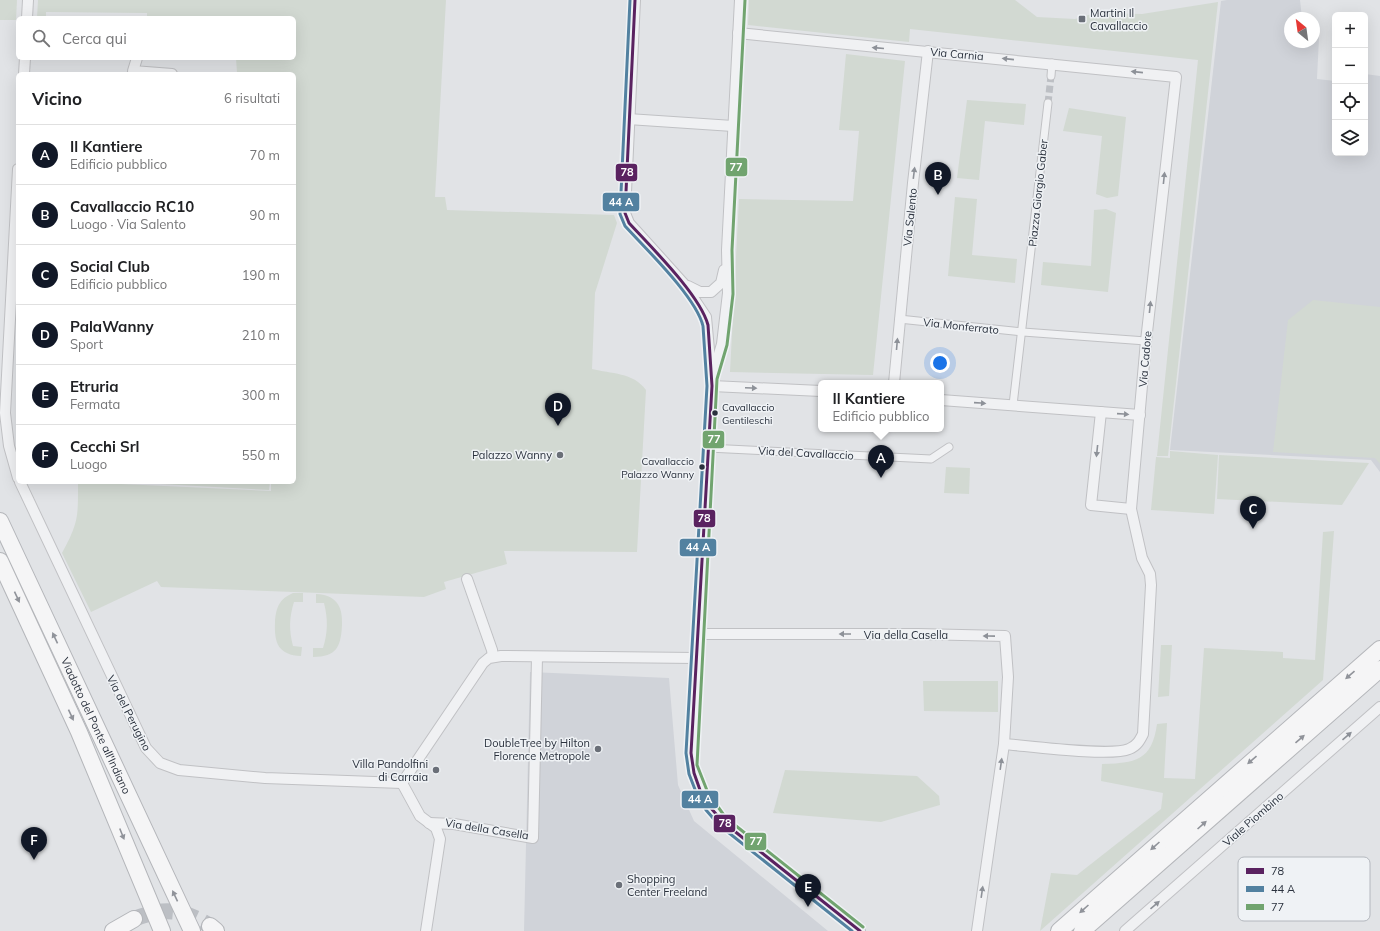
<!DOCTYPE html>
<html lang="it">
<meta charset="utf-8">
<style>
body{margin:0;font-family:Mulish,sans-serif;background:#f6f6f6;color:#202124}
.controls{position:absolute;right:12px;top:12px;display:grid;overflow:hidden;border-radius:6px;box-shadow:0 4px 16px #0002}
.controls button{width:36px;height:36px;display:grid;place-items:center;padding:0;border:0;border-bottom:1px solid #e0e0e0;background:#fff;color:#202124;font:20px sans-serif}
.compass{position:absolute;left:1284px;top:12px;width:36px;height:36px;border-radius:50%;background:#fff;box-shadow:0 4px 16px #0002;rotate:331deg}
.you{position:absolute;left:940px;top:363px;width:14px;height:14px;margin:-10px;border:3px solid #fff;border-radius:50%;background:#1a73e8;box-shadow:0 0 0 6px #1a73e833}
.badge{display:grid;place-items:center;width:26px;height:26px;border-radius:50%;background:#111827;color:#fff;font-size:13px;font-weight:700}
.pin{position:absolute;translate:-50% -33px;filter:drop-shadow(0 1px 2px #0008)}
.pin::after{content:'';position:absolute;top:21px;width:14px;height:12px;background:inherit;clip-path:polygon(0 0,100% 0,50% 100%)}
.popup{position:absolute;left:818px;top:380px;width:126px;height:52px;box-sizing:border-box;display:grid;place-content:center;border-radius:6px;background:#fff;filter:drop-shadow(0 1px 3px #0005);font-size:13px;white-space:nowrap;color:#757577}
.popup b{font-size:15px;color:#202124}
.popup::after{content:'';position:absolute;left:50%;top:100%;margin-left:-8px;border:8px solid transparent;border-top-color:#fff}
.list{margin:0;padding:0;list-style:none}
h2{display:flex;justify-content:space-between;align-items:center;height:52px;margin:0;padding:0 16px;font-size:17px}
h2 small{font-size:13px;font-weight:400;color:#757577}
.list li{display:grid;grid-template-columns:26px 1fr auto;gap:12px;align-items:center;box-sizing:border-box;height:60px;padding:0 16px;border-top:1px solid #e0e0e0}
.list b{display:block;font-size:15px;white-space:nowrap}
.list p{margin:0;font-size:13px;white-space:nowrap;color:#757577}
.list em{font-size:13px;font-style:normal;color:#757577}
.icon{flex:none;width:22px;height:22px;fill:none;stroke:currentColor;stroke-width:2;stroke-linecap:round;stroke-linejoin:round}
.map{position:relative;flex:none;width:1380px;height:931px;overflow:hidden}
.search{position:absolute;background:#fff;box-shadow:0 4px 16px #0002;left:16px;top:16px;width:280px;height:44px;display:flex;align-items:center;gap:10px;box-sizing:border-box;padding:0 14px;border-radius:6px;color:#757577;font-size:15px}
.panel{position:absolute;background:#fff;box-shadow:0 4px 16px #0002;left:16px;top:72px;width:280px;height:412px;border-radius:6px}
.map>svg:first-child{display:block}
.built{fill:#d0d3d9}
.green{fill:#d2d9d2}
.lines{fill:none;stroke-linecap:round;stroke-linejoin:round}
.pedestrian-tunnel{stroke:#bcbfc4;stroke-width:7;stroke-dasharray:7 3.5;stroke-linecap:butt}
.trunk-tunnel{stroke:#bcbfc4;stroke-width:16;stroke-dasharray:16 8;stroke-linecap:butt}
.pedestrian-casing{stroke:#c0c1c4;stroke-width:9}
.minor-casing{stroke:#c0c1c4;stroke-width:12}
.trunk-casing{stroke:#b4b6ba;stroke-width:18}
.pedestrian{stroke:#f0f1f3;stroke-width:7}
.minor{stroke:#f0f1f3;stroke-width:10}
.trunk{stroke:#f5f5f6;stroke-width:16}
.bus-1-casing{stroke:#eff2f5;stroke-width:6}
.bus-2-casing{stroke:#eff2f5;stroke-width:6}
.bus-3-casing{stroke:#eff2f5;stroke-width:6}
.bus-1{stroke:#5a2260;stroke-width:3}
.bus-2{stroke:#5281a0;stroke-width:3}
.bus-3{stroke:#71a46f;stroke-width:3}
.oneway{fill:#8d9198}
.oneway2{fill:#90939a}
.poi-dot{fill:#6a6f78;stroke:#eff2f5;stroke-width:1.5}
.bus-dot{fill:#2a313d;stroke:#eff2f5;stroke-width:1.5}
.labels{text-anchor:middle;stroke-width:3;stroke-linejoin:round;paint-order:stroke}
.bus-label{font-size:10px;fill:#2a313d;stroke:#eff2f5;text-anchor:start}
.poi-label{font-size:11px;fill:#2a313d;stroke:#eff2f5;text-anchor:end}
.street-label{font-size:11px;fill:#2a313d;stroke:#eff2f5}
.key{fill:#eff2f5;stroke:#b4b8be;stroke-width:1}
.key-label{font-size:11px;fill:#2a313d}
.line-badge{stroke:#eff2f5;stroke-width:1.5}
.badge-label{font-size:11px;text-anchor:middle;font-weight:bold;fill:#fff}
</style>
<div class="map">
<svg width="1380" height="931" viewBox="0 0 1380 931">
<rect width="100%" height="100%" fill="#e1e3e6"/>
<g class="built">
<polygon points="1227,0 1300,0 1302,18 1290,18 1290,42 1314,42 1314,35 1319,37 1317,79 1335,81 1335,153 1365,153 1365,74 1380,76 1380,472 1371,460 1170,450 1221,1"/>
<polygon points="530,672 669,678 678,785 694,821 828,931 524,931"/>
</g>
<g class="green">
<polygon points="0,0 17,0 16,20 0,20"/>
<path d="M38 0H446L435 197H445L447 210 614 215 617 223 595 293 592 369C611 374 633 372 646 390L637 552 504 551 507 564 444 582 446 589 424 597 161 587 157 581 91 612 62 553C79 522 78 516 78 482L271 491V482H294V74L237 73 236 58H294V18H147V13L46 12V18H37Z"/>
<polygon points="749,0 1015,0 1037,17 1075,19 1095,13 1142,14 1218,2 1168,456 1157,456 1198,60 910,29 909,42 748,25"/>
<polygon points="846,54 905,61 873,375 730,372 739,199 853,201 859,131 839,130"/>
<polygon points="967,100 1026,104 1024,125 985,121 979,180 957,178"/>
<polygon points="1069,108 1126,117 1118,196 1107,198 1096,194 1102,136 1063,131"/>
<polygon points="955,197 977,199 972,255 1017,259 1015,283 948,276"/>
<polygon points="1106,209 1116,213 1108,292 1041,285 1043,262 1091,266 1094,210"/>
<polygon points="1313,300 1380,307 1380,464 1375,458 1273,452 1288,320"/>
<polygon points="1170,451 1218,455 1214,514 1151,510 1156,457 1170,458"/>
<polygon points="1219,455 1369,463 1342,505 1217,499"/>
<polygon points="946,467 970,468 969,494 944,493"/>
<polygon points="124,482 270,482 269,490"/>
<path d="M1334 531 1323 680 1040 931 1051 873 1077 875 1161 809 1163 793 1101 781 1102 764C1135 763 1152 761 1157 724L1167 723 1164 778 1195 779 1204 648 1283 652V658L1315 660 1323 532Z"/>
<path d="M293 593H303V602H294C289 618 289 630 293 646L302 647 301 656C279 655 274 644 275 622 276 608 279 599 293 593Z"/>
<path d="M316 594C336 595 343 606 342 625 341 646 337 657 313 657V648H323C328 632 328 619 324 603H316Z"/>
<polygon points="1161,645 1172,645 1169,696 1158,697"/>
<polygon points="923,681 998,681 998,712 924,711"/>
<polygon points="785,770 917,776 939,796 940,805 881,822 773,813"/>
</g>
<g class="lines">
<polyline class="pedestrian-tunnel" points="1048,103 1051,76"/>
<path class="trunk-tunnel" d="M134 919C164 907 183 909 210 926"/>
<defs>
<g id="pedestrian">
<polyline points="1051,76 1052,63"/>
<polyline points="899,319 1023,332 1146,341"/>
<polyline points="1013,405 1048,103"/>
<polyline points="708,448 931,459 949,447"/>
</g>
<g id="minor">
<polyline points="635,0 625,213 629,223 684,284 706,317 711,372"/>
<path d="M740 0 727 250 728 293 722 344 712 378 692 765C697 788 707 805 723 822L860 931"/>
<polyline points="27,18 28,0"/>
<polyline points="738,33 1176,77 1146,341 1131,509 1091,505 1101,412"/>
<polyline points="137,58 133,71 172,74"/>
<polyline points="24,74 25,58"/>
<polyline points="628,119 733,126"/>
<polyline points="18,169 5,413 9,446 18,478"/>
<polyline points="688,286 700,292 711,292 721,283 724,270"/>
<polyline points="894,383 913,183 928,51"/>
<polyline points="712,386 821,391"/>
<polyline points="941,400 1140,415"/>
<polyline points="20,482 146,748 160,763 179,770 265,778 402,783"/>
<polyline points="467,579 492,650 493,657"/>
<polyline points="698,634 918,634 1005,636 1008,677 1004,744 977,931"/>
<path d="M1004 744C1029 746 1111 757 1129 749 1137 746 1140 740 1143 734L1151 585 1150 574 1142 558 1131 509"/>
<polyline points="402,783 483,663 489,658 501,656 696,658"/>
<polyline points="402,783 420,816 436,828 440,839 426,931"/>
<polyline points="429,823 454,824 533,838 537,657"/>
<polyline points="1125,931 1380,707"/>
</g>
<g id="trunk">
<path id="s1" d="M0 521 192 931"/>
<polyline points="0,561 79,732 162,931"/>
<polyline points="210,926 216,931"/>
<polyline points="113,931 134,919"/>
<polyline points="1059,931 1380,649"/>
<polyline points="1082,931 1380,669"/>
</g>
</defs>
<use href="#pedestrian" class="pedestrian-casing"/>
<use href="#minor" class="minor-casing"/>
<use href="#trunk" class="trunk-casing"/>
<use href="#pedestrian" class="pedestrian"/>
<use href="#minor" class="minor"/>
<use href="#trunk" class="trunk"/>
<defs>
<path id="bus-1" d="M635 0 625 213 629 223C651 247 700 295 708 325L712 386 691 753 694 773 700 790 710 807 723 822 860 931"/>
<path id="bus-2" d="M630 0 620 214 625 226C646 249 696 297 703 326L707 386 686 753 689 774 696 792 706 810 719 825 852 931"/>
<polyline id="bus-3" points="745,0 732,250 733,294 727,345 717,379 697,765 708,793 726,818 863,927"/>
</defs>
<use href="#bus-1" class="bus-1-casing"/>
<use href="#bus-2" class="bus-2-casing"/>
<use href="#bus-3" class="bus-3-casing"/>
<use href="#bus-1" class="bus-1"/>
<use href="#bus-2" class="bus-2"/>
<use href="#bus-3" class="bus-3"/>
</g>
<defs><path id="oneway-solid" d="M-6-.8H1V-3.2L6.5 0L1 3.2V.8H-6Z"/></defs>
<g class="oneway">
<use href="#oneway-solid" transform="translate(878 48) rotate(-175)"/>
<use href="#oneway-solid" transform="translate(1008 59) rotate(-174)"/>
<use href="#oneway-solid" transform="translate(1137 72) rotate(-174)"/>
<use href="#oneway-solid" transform="translate(914 173) rotate(-83)"/>
<use href="#oneway-solid" transform="translate(1164 178) rotate(-84)"/>
<use href="#oneway-solid" transform="translate(1150 307) rotate(-84)"/>
<use href="#oneway-solid" transform="translate(897 344) rotate(-85)"/>
<use href="#oneway-solid" transform="translate(751 388) rotate(2)"/>
<use href="#oneway-solid" transform="translate(980 403) rotate(4)"/>
<use href="#oneway-solid" transform="translate(1123 414) rotate(4)"/>
<use href="#oneway-solid" transform="translate(1097 451) rotate(96)"/>
<use href="#oneway-solid" transform="translate(845 634) rotate(-180)"/>
<use href="#oneway-solid" transform="translate(989 636) rotate(-179)"/>
<use href="#oneway-solid" transform="translate(1347 736) rotate(-41)"/>
<use href="#oneway-solid" transform="translate(1001 764) rotate(-82)"/>
<use href="#oneway-solid" transform="translate(982 892) rotate(-82)"/>
<use href="#oneway-solid" transform="translate(1155 905) rotate(-41)"/>
</g>
<g class="oneway2">
<use href="#oneway-solid" transform="translate(17 597) rotate(65)"/>
<use href="#oneway-solid" transform="translate(55 638) rotate(-115)"/>
<use href="#oneway-solid" transform="translate(1350 675) rotate(139)"/>
<use href="#oneway-solid" transform="translate(71 715) rotate(65)"/>
<use href="#oneway-solid" transform="translate(1300 739) rotate(-41)"/>
<use href="#oneway-solid" transform="translate(1252 760) rotate(139)"/>
<use href="#oneway-solid" transform="translate(1202 825) rotate(-42)"/>
<use href="#oneway-solid" transform="translate(122 834) rotate(68)"/>
<use href="#oneway-solid" transform="translate(1155 846) rotate(138)"/>
<use href="#oneway-solid" transform="translate(175 896) rotate(-115)"/>
<use href="#oneway-solid" transform="translate(1084 909) rotate(138)"/>
</g>
<g class="poi-dot">
<rect x="1078" y="15" width="8" height="8" rx="2"/>
<circle cx="560" cy="455" r="4"/>
<circle cx="598" cy="749" r="4"/>
<circle cx="436" cy="770" r="4"/>
<circle cx="619" cy="885" r="4"/>
</g>
<g class="bus-dot">
<circle cx="715" cy="413" r="3.5"/>
<circle cx="702" cy="467" r="3.5"/>
</g>
<g class="labels">
<g class="bus-label">
<text x="722" y="411">Cavallaccio<tspan x="722" dy="13">Gentileschi</tspan></text>
<text x="694" y="465" text-anchor="end">Cavallaccio<tspan x="694" dy="13">Palazzo Wanny</tspan></text>
</g>
<g class="poi-label">
<text x="1090" y="17" text-anchor="start">Martini Il<tspan x="1090" dy="13">Cavallaccio</tspan></text>
<text x="552" y="459">Palazzo Wanny</text>
<text x="590" y="747">DoubleTree by Hilton<tspan x="590" dy="13">Florence Metropole</tspan></text>
<text x="428" y="768">Villa Pandolfini<tspan x="428" dy="13">di Carraia</tspan></text>
<text x="627" y="883" text-anchor="start">Shopping<tspan x="627" dy="13">Center Freeland</tspan></text>
</g>
<g class="street-label">
<text transform="translate(957 54) rotate(5)" y="4">Via Carnia</text>
<text transform="translate(1038 193) rotate(-84)" y="4">Piazza Giorgio Gaber</text>
<text transform="translate(910 217) rotate(-84)" y="4">Via Salento</text>
<text transform="translate(961 326) rotate(6)" y="4">Via Monferrato</text>
<text transform="translate(1145 359) rotate(-85)" y="4">Via Cadore</text>
<text transform="translate(806 453) rotate(3)" y="4">Via del Cavallaccio</text>
<text x="906" y="639">Via della Casella</text>
<text transform="translate(129 713) rotate(63)" y="4">Via del Perugino</text>
<text dy="4" stroke="none"><textPath href="#s1" startOffset="226">Viadotto del Ponte all'Indiano</textPath></text>
<text transform="translate(1253 819) rotate(-41)" y="4">Viale Piombino</text>
<text transform="translate(487 829) rotate(9)" y="4">Via della Casella</text>
</g>
</g>
<rect x="1238" y="857" width="132" height="64" rx="6" class="key"/>
<rect x="1246" y="868" width="18" height="6" fill="#5a2260"/>
<rect x="1246" y="886" width="18" height="6" fill="#5281a0"/>
<rect x="1246" y="904" width="18" height="6" fill="#71a46f"/>
<g class="key-label">
<text x="1271" y="875">78</text>
<text x="1271" y="893">44 A</text>
<text x="1271" y="911">77</text>
</g>
<g class="line-badge">
<rect x="725" y="157" width="23" height="20" rx="4" fill="#71a46f"/>
<rect x="615" y="163" width="23" height="19" rx="4" fill="#5a2260"/>
<rect x="602" y="192" width="38" height="20" rx="4" fill="#5281a0"/>
<rect x="702" y="430" width="23" height="19" rx="4" fill="#71a46f"/>
<rect x="693" y="509" width="23" height="19" rx="4" fill="#5a2260"/>
<rect x="679" y="538" width="38" height="19" rx="4" fill="#5281a0"/>
<rect x="681" y="790" width="38" height="19" rx="4" fill="#5281a0"/>
<rect x="713" y="814" width="23" height="19" rx="4" fill="#5a2260"/>
<rect x="744" y="832" width="23" height="19" rx="4" fill="#71a46f"/>
</g>
<g class="badge-label">
<text x="736" y="171">77</text>
<text x="627" y="176">78</text>
<text x="621" y="206">44 A</text>
<text x="714" y="443">77</text>
<text x="704" y="522">78</text>
<text x="698" y="551">44 A</text>
<text x="700" y="803">44 A</text>
<text x="725" y="827">78</text>
<text x="756" y="845">77</text>
</g>
</svg>
<div class="controls">
<button>+</button>
<button>−</button>
<button><svg class="icon" aria-label="locate" viewBox="0 0 24 24"><circle cx="12" cy="12" r="6"/><path d="M12 2v4M12 18v4M2 12h4M18 12h4"/></svg></button>
<button><svg class="icon" aria-label="layers" viewBox="0 0 24 24"><path d="M12 4l9 5-9 5-9-5zM3 14l9 5 9-5"/></svg></button>
</div>
<svg class="compass" viewBox="-18 -18 36 36"><path d="M0-13l5 13h-10z" fill="#e53935"/><path d="M0 13l5-13h-10z" fill="#757577"/></svg>
<div class="you"></div>
<div class="pin badge" style="left:881px;top:478px">A</div>
<div class="popup"><b>Il Kantiere</b>Edificio pubblico</div>
<div class="pin badge" style="left:938px;top:195px">B</div>
<div class="pin badge" style="left:1253px;top:529px">C</div>
<div class="pin badge" style="left:558px;top:426px">D</div>
<div class="pin badge" style="left:808px;top:907px">E</div>
<div class="pin badge" style="left:34px;top:860px">F</div>
<div class="search"><svg class="icon" aria-label="search" viewBox="0 0 24 24"><circle cx="10" cy="10" r="6"/><path d="M15 15l6 6"/></svg>Cerca qui</div>
<section class="panel">
<h2>Vicino<small>6 risultati</small></h2>
<ul class="list">
<li><span class="badge">A</span><div><b>Il Kantiere</b><p>Edificio pubblico</p></div><em>70 m</em></li>
<li><span class="badge">B</span><div><b>Cavallaccio RC10</b><p>Luogo · Via Salento</p></div><em>90 m</em></li>
<li><span class="badge">C</span><div><b>Social Club</b><p>Edificio pubblico</p></div><em>190 m</em></li>
<li><span class="badge">D</span><div><b>PalaWanny</b><p>Sport</p></div><em>210 m</em></li>
<li><span class="badge">E</span><div><b>Etruria</b><p>Fermata</p></div><em>300 m</em></li>
<li><span class="badge">F</span><div><b>Cecchi Srl</b><p>Luogo</p></div><em>550 m</em></li>
</ul>
</section>
</div>
